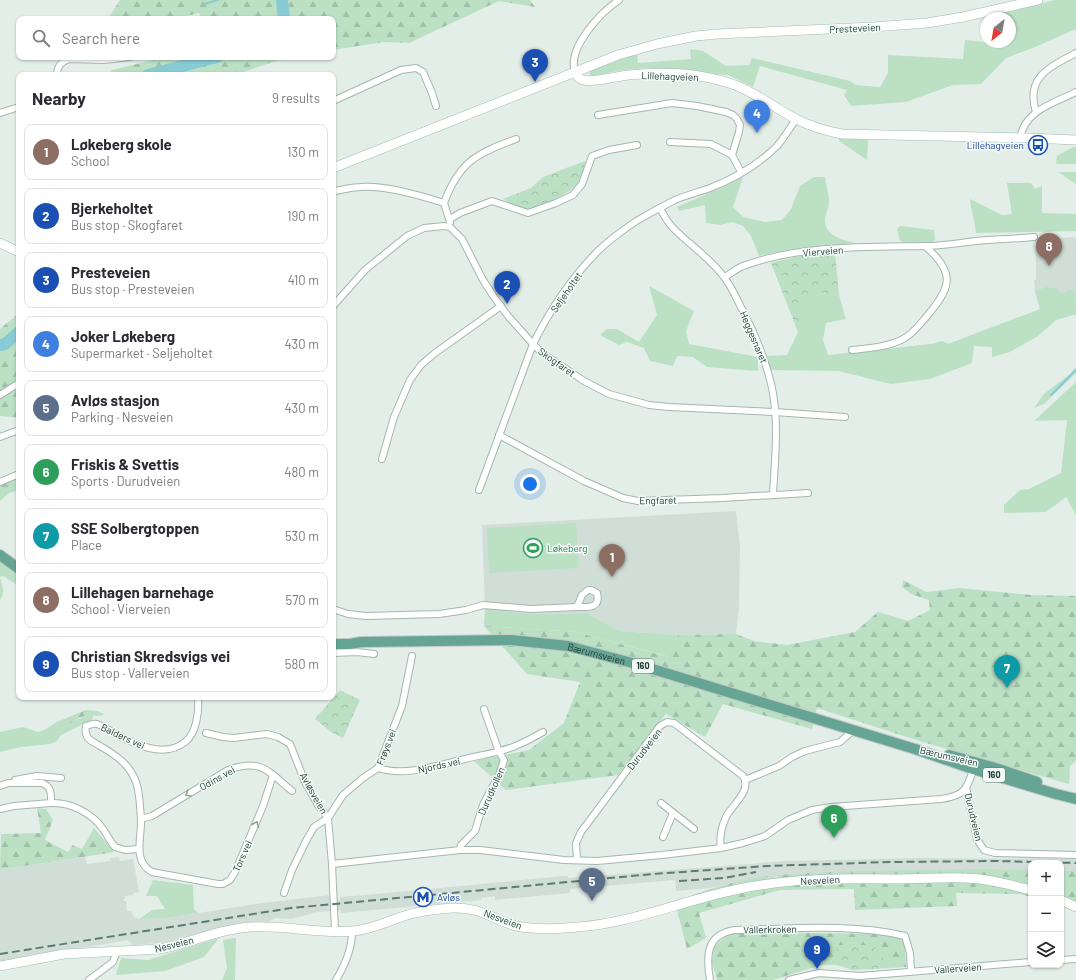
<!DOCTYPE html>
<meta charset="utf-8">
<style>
body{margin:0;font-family:Barlow,sans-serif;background:#f2f2f3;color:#2b2b33}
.controls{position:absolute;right:12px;bottom:12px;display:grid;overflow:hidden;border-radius:8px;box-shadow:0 1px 3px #0004}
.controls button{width:36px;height:36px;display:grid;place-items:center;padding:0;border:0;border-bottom:1px solid #e1e1e2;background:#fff;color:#2b2b33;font:20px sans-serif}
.compass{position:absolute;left:980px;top:12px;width:36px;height:36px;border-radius:50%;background:#fff;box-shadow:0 1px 3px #0004;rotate:211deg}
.you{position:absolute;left:530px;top:484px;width:14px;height:14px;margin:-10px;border:3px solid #fff;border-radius:50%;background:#1a73e8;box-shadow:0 0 0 6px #1a73e833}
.badge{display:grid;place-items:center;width:26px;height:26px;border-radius:50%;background:#874e43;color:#fff;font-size:13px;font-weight:700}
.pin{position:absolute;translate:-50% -33px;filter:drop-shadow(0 1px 2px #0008)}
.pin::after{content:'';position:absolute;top:21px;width:14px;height:12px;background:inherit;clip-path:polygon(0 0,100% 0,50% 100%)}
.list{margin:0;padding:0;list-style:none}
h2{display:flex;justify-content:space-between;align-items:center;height:52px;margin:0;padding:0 16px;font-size:17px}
h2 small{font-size:13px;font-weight:400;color:#7c7c81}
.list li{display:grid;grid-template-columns:26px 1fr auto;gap:12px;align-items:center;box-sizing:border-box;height:56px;margin:0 8px 8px;padding:0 8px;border:1px solid #e1e1e2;border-radius:8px}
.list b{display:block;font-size:15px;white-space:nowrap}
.list p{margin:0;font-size:13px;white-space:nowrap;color:#7c7c81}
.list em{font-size:13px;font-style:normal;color:#7c7c81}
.icon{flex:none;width:22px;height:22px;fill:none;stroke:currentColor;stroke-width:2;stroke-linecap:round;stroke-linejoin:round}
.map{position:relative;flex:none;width:1076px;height:980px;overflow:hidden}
.search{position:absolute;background:#fff;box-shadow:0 1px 3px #0004;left:16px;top:16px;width:320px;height:44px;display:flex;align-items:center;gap:10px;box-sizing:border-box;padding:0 14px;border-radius:8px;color:#7c7c81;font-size:15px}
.panel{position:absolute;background:#fff;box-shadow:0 1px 3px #0004;left:16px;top:72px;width:320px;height:628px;border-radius:8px}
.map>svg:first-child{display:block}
.built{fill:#d1ded8}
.grass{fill:#bbe0c4}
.forest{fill:url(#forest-firs)}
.park{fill:url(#park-crowns)}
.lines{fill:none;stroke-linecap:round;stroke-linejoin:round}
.stream{stroke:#89cbd5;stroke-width:2}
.river{stroke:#89cbd5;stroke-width:12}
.street-casing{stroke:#a5b6b0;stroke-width:8}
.secondary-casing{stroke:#a1bab0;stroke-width:10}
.primary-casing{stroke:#c1cac7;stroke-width:12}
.street{stroke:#fff;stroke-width:6}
.secondary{stroke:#fff;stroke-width:9}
.primary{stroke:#66a593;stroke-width:10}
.rail{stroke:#5c7b72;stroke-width:2;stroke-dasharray:8 4;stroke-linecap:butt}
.oneway{stroke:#90a09b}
.labels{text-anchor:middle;stroke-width:3;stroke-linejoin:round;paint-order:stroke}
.shield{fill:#f4faf7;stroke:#617871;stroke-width:1}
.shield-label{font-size:9px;font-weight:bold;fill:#224037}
.street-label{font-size:10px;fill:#224037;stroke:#f4faf7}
.transit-label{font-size:10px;fill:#164399;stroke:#f4faf7;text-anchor:end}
.leisure-label{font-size:10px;fill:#27864d;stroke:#f4faf7;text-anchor:start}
</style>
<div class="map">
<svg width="1076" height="980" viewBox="0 0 1076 980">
<defs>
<pattern id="forest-firs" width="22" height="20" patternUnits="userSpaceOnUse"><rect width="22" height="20" fill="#bbe0c4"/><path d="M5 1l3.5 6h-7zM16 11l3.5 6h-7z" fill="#a0c1a9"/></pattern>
<pattern id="park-crowns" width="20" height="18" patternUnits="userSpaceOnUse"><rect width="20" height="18" fill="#bbe0c4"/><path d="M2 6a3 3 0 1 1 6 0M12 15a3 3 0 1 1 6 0" fill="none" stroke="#a0c1a9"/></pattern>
</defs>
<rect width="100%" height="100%" fill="#e3eee9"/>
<g class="built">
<polygon points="1074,237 1074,238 1076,238 1076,314 1056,320 1045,329 1035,291 1034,280 1036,280 1036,262 1035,246 1046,246 1046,239"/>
<polygon points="736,511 740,547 739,607 736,634 678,635 619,631 587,613 531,614 485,609 482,525"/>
<polygon points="85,857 87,864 110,861 110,858 119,857 120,861 133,859 139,892 133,893 133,895 125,896 125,899 123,899 124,901 126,901 127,911 131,911 134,917 139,919 166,918 262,903 331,895 331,901 340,900 340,897 366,895 564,876 568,876 568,878 785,861 918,858 1076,859 1076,871 1061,870 1061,863 1031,863 1031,870 845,871 778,875 778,878 768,878 767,876 753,878 710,888 676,891 675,880 570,889 570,893 495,900 495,896 481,898 481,900 341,913 341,910 318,912 291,919 275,918 267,923 170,942 133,945 127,940 0,963 0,869 38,864"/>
</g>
<g class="grass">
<polygon points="1055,0 1076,0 1076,29 1035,47 1006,58 981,84 953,85 906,102 851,106 844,95 847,90 760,66 753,87 728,75 648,68 623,70 592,76 589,74 590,70 637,53 638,63 691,59 690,49 703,51 726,66 749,65 752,58 850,81 856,85 880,87 888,73 888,55 963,59 965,40 994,43 1010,42 1010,18 998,17 977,20"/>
<polygon points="840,137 868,140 867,160 839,141"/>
<polygon points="1073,147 1076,147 1076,164 1056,164 1057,156"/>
<polygon points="1058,172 1076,172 1076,184"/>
<path d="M743 177 733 207 743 217 765 222 782 220 791 209 800 186 814 177H825C826 185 829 195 829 202 829 208 826 213 825 218 823 235 842 240 856 243 823 245 791 248 759 256L751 236 743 226 733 222 720 225 706 223 705 205 679 211 677 207 723 187Z"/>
<path d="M1007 183H1031L1035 189 1042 186V213L1076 214V231L976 233C975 221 971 211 970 199L1002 215 1012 214Z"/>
<polygon points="900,226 934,230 935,239 933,242 903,242 900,241 897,229"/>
<polygon points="649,286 694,311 686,331 689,344 758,357 758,371 707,367 693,357 677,356 673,366 650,361 644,348 627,342 619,345 600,335 607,329 617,329 639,342 657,315"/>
<polygon points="1047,287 1058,289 1058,292 1064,293 1069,290 1075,291 1076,314 1056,320 1038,336 1010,352 992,357 992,347 974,346 972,363 930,379 891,384 839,371 771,370 767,356 787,355 798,332 798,319 805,305 820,293 839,295 846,319 826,323 823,340 828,355 931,344 942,341 948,344 1040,309 1035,291"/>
<polygon points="1076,367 1076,373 1044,404 1034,408 1044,394 1070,374"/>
<polygon points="1076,382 1076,515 1066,497 1046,512 1004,513 1004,505 1020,490 1029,489 1061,473 1067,420 1034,421"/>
<polygon points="576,523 579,568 489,573 487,528"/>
<path d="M0 560 19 575V586L3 576 0 577C2 585 6 593 0 600Z"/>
<polygon points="485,609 531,614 587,613 619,631 678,635 670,657 576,632 484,626"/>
<polygon points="88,715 93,715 92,720 69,731 60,736 57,741 50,744 21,747 0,752 0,732 23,727 38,732 46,729 57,722 58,726 63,727 69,723"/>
<polygon points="153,880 193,885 194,909 198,913 166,918 139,919 152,910 165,909 157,896 146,896"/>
<polygon points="219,938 204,957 165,971 116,975 121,958 148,960"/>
<polygon points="236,938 235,978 235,980 222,980 227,968 223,940"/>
</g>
<g class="forest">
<polygon points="120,0 530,0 535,7 499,1 409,43 384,42 333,50 333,19 202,19 199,13 174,19 108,19"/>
<polygon points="165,57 288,57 234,75 109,75 112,70"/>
<polygon points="19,313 19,418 0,416 0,329"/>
<polygon points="19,477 19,490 9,493 0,501 0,482"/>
<polygon points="903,580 926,592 959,588 1032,595 1076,596 1076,761 1070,766 1069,784 916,740 817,708 812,729 723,704 705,737 666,714 618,775 506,790 474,761 529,750 564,723 580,682 527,674 484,626 576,632 669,657 678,635 736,634 754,641 787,645 855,632 878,612 908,621 930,610 929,600 911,594 902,587"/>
<path d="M86 710 98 711 103 714 102 715C98 717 94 715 89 715 79 716 70 724 61 728L58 726 57 722Z"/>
<polygon points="37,808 46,809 53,820 45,840 68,852 73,845 82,849 94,828 114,852 38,864 0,869 1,834 41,833"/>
<path d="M978 869 1031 870V897L1020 894 956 893 957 906 855 910 854 889 780 890 699 913 706 938 687 949 675 902C705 890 735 880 768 876V878H777L778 875 845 871Z"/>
<polygon points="1061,870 1076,871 1076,910 1061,905"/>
<polygon points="749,932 884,934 902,939 905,948 906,967 890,968 874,945 837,945 837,965 821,965 773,980 717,980 712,962 714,947 728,934"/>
</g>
<g class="park">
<path d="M585 161C584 169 583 178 578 184 570 193 541 208 529 209 519 209 511 203 503 199L531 188 543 177Z"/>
<path d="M835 252 839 295 820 293C804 306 798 311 798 332L771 263 799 256Z"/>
<polygon points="340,690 360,700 343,738 331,732 315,719"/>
<polygon points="837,945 874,945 890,968 853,970 837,965"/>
</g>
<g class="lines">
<g class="stream">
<polyline points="204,4 218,0"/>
<polyline points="1051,395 1076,370"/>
</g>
<g class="river">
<polyline points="282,0 284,19"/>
<polyline points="148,75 217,57"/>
<polyline points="0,345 5,344 19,332"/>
</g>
<defs>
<g id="street">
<path d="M575 72C567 48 600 13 619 0"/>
<path d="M57 75C57 66 61 62 69 59L104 60 130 57"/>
<polyline points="333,101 401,70 416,68 423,72 432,93 436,106"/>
<path d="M1036 112C1025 77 1050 67 1076 53"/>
<polyline points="0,113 19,107"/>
<polyline points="598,115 672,103 697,106 726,112 733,115 737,119 740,125 739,132 732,155 741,172"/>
<path d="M1020 138C1025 110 1054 103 1076 92"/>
<polyline points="670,142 711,144 732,155"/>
<path d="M333 191C342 190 352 187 361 187 384 185 422 196 444 203L450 222"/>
<path d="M444 203C459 162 477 153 516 139"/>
<path d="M660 208C664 216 668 223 674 229 690 245 710 258 724 277 732 287 737 300 743 311 756 336 766 361 772 388 779 422 775 459 773 494"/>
<polyline points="450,219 460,213 492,201 528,213 556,203 573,195 582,184 592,156 609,150 637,145"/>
<path d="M725 277C732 273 738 267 746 265 802 245 866 247 925 246 942 246 959 243 976 241 996 239 1015 239 1034 237"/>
<polyline points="333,306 365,270 407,236 424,228 444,226 450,227 462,239 483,280 494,297 508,316 533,344 542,353 584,381 609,394 649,405 669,407 775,412 845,417"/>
<path d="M852 350C869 348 888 347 903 339 913 334 920 324 927 316 951 288 956 273 926 247"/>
<polyline points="0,395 19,383"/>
<polyline points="499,435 584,481 623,498 638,501 722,498 808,493"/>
<polyline points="0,437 19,430"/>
<polyline points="382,459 394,417 410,380 421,365 435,353 501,306"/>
<polyline points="0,482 19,474"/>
<path d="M479 490 533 344C549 312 570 280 595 254 607 241 623 230 638 220 650 213 663 206 675 200 687 195 699 192 710 188 733 179 759 164 777 146 784 138 790 128 796 119"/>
<path d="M588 590H591L597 593C601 609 588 607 577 607L582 595Z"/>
<polyline points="333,609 348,614 366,616 439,614 466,610 483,605 531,609 577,607"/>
<polyline points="333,653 357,652 374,654"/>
<path d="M198 697C199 711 197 733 185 742 164 759 134 744 114 733 109 730 103 726 97 724 93 723 90 725 86 726 85 731 85 734 88 738 90 741 96 743 100 746 116 755 130 765 136 782 140 793 140 808 141 819 142 837 132 861 152 872L218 884H223L230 880 235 872 263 806 273 775"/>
<polyline points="206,733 223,737 234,738 267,734 278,737 290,744 305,782 318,805 328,818 332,864 335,931"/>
<path d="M378 768C406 777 438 765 465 759 481 755 497 753 513 747 523 743 533 738 543 732"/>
<polyline points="745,780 779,766 792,757 805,751 840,742 849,734"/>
<polyline points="15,782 15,780 37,776 61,778"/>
<path d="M0 786 8 783H42C52 787 51 794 51 803L14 806 0 809"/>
<polyline points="966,787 977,839 984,850 995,853 1076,855"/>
<path d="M51 803C70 802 92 813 103 829 107 834 110 842 115 847L125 850 139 849"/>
<polyline points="661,803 694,829"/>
<path d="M141 819 152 816 228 770C261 758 268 771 292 791"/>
<polyline points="663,837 673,813"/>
<polyline points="460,850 461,845 475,831 483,805 499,775 504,760 499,752 484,709"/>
<path d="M577 860 576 843 581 832 660 726 667 722 674 723 743 776C753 790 731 806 726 817 721 828 719 837 721 848"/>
<path d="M332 864 460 850H480L564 860 597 861 662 855 721 848 743 843 765 836 788 820 812 810 831 807 941 799C965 796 967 789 974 767"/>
<polyline points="284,893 292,870 306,841 314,827 328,818 343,795 363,778 378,768 402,706 412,656"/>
<polyline points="1061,960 1076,959"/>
<polyline points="89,980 113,962 117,951"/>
<path d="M336 980C345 965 352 950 352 932"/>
<path d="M710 980C706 956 706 935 734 930 789 929 852 923 905 936L910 953 911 971"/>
<polyline points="789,980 819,973 860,976 1031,962"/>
</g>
<g id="secondary">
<path d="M575 72C577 76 579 79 583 80 594 83 617 76 629 75 647 73 666 73 684 74 701 76 721 79 737 86 758 94 776 109 796 119 810 126 826 131 842 134L1029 138 1076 140"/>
<polyline points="333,168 618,55 657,44 696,36 717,34 873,27 927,23 963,17 1038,0"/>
<polyline points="0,243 19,252"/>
<polyline points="1061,900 1076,907"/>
<path d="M0 966 64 954 160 949C191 943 219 929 251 927 285 925 319 934 353 931 371 930 388 921 404 916 419 911 436 909 452 908 482 907 491 919 516 926 536 930 558 929 578 927 632 923 682 901 734 890 788 878 844 878 899 879 921 879 943 877 965 878 987 878 1010 885 1031 890"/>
</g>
<g id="primary">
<polyline points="0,555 19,569"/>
<path id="s1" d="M333 644H350L361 642 511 640 568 646 636 664 915 749 973 769 1056 794 1076 799"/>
<polyline points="949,755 999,769 1037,782"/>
</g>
</defs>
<use href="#street" class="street-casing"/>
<use href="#secondary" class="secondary-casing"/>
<use href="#primary" class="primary-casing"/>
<use href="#street" class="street"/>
<use href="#secondary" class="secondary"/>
<use href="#primary" class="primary"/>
<g class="rail">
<polyline points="679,881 724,878 756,872"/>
<polyline points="0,954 291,908 653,874 767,866 889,862 997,861 1076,863"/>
</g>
</g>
<defs><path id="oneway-chevron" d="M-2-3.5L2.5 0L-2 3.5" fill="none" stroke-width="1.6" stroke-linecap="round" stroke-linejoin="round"/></defs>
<g class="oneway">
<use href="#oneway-chevron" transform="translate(188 794) rotate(149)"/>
<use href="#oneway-chevron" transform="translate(256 824) rotate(-68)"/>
</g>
<defs>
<symbol id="bus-ring" viewBox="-11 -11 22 22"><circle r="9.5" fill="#f4faf7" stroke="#1a4fb4" stroke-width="1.5"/><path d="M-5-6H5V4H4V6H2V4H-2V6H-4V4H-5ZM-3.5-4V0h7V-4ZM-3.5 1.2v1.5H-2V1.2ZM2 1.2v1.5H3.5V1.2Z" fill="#1a4fb4"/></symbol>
<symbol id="stadium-ring" viewBox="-11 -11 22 22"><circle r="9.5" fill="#f4faf7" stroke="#2e9e5b" stroke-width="1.5"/><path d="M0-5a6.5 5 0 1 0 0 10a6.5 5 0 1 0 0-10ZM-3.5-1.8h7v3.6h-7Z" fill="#2e9e5b"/></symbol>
<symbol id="metro-ring" viewBox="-11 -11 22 22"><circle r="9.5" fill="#f4faf7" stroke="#1a4fb4" stroke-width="1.5"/><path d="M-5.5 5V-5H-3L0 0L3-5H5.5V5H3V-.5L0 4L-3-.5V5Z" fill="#1a4fb4"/></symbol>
</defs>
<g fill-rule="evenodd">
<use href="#bus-ring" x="1027" y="134" width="22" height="22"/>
<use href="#stadium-ring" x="522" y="537" width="22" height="22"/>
<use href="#metro-ring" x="412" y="886" width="22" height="22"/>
</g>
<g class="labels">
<g class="shield">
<rect x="632" y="659" width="22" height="14" rx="3"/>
<rect x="983" y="768" width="22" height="14" rx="3"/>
</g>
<g class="shield-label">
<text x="643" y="669">160</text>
<text x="994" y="778">160</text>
</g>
<g class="street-label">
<text transform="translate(855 28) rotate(-3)" y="4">Presteveien</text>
<text transform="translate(670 76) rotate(2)" y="4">Lillehagveien</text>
<text transform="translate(823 251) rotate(-5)" y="4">Vierveien</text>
<text transform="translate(566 292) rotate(-55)" y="4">Seljeholtet</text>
<text transform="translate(754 337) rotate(67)" y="4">Heggesnaret</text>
<text transform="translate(557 362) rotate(35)" y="4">Skogfaret</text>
<text transform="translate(658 500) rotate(-1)" y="4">Engfaret</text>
<text dy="4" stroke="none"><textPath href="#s1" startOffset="265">Bærumsveien</textPath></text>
<text transform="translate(123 736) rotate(25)" y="4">Balders vei</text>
<text transform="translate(386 747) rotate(-68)" y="4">Frøys vei</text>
<text transform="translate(644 749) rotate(-52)" y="4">Durudveien</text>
<text transform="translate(949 756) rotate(13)" y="4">Bærumsveien</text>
<text transform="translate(439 765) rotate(-12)" y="4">Njords vei</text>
<text transform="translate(217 778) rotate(-29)" y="4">Odins vei</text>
<text transform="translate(491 791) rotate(-66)" y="4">Durudkollen</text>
<text transform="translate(314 793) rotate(61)" y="4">Avløsveien</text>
<text transform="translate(974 817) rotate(77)" y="4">Durudveien</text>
<text transform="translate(242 856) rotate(-66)" y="4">Tors vei</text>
<text transform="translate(820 880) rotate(-3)" y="4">Nesveien</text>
<text transform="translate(503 919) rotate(20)" y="4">Nesveien</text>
<text transform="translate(770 929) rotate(-1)" y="4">Vallerkroken</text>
<text transform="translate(174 944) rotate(-14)" y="4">Nesveien</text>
<text transform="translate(958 968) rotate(-4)" y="4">Vallerveien</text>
</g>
<g class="transit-label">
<text x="1024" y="149">Lillehagveien</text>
<text x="437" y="901" text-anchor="start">Avløs</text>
</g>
<g class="leisure-label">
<text x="547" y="552">Løkeberg</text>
</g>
</g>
</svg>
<div class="controls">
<button>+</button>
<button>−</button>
<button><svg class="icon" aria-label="layers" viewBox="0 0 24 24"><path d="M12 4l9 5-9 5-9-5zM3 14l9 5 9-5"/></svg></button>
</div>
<svg class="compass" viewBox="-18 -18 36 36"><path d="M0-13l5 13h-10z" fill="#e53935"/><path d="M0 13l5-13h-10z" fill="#7c7c81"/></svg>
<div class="you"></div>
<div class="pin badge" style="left:612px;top:577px;background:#8d6e63">1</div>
<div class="pin badge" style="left:507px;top:304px;background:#1a4fb4">2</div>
<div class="pin badge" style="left:535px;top:82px;background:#1a4fb4">3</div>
<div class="pin badge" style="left:757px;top:133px;background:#3f7fe0">4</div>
<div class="pin badge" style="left:592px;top:901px;background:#5c6f8a">5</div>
<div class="pin badge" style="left:834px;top:838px;background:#2e9e5b">6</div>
<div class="pin badge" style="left:1007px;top:688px;background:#0f9aa8">7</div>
<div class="pin badge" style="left:1049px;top:266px;background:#8d6e63">8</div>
<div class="pin badge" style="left:817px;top:969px;background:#1a4fb4">9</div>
<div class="search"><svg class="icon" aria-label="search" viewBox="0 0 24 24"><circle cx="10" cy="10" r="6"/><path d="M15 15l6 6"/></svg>Search here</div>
<section class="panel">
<h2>Nearby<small>9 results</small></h2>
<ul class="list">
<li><span class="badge" style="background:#8d6e63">1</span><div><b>Løkeberg skole</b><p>School</p></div><em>130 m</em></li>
<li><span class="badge" style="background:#1a4fb4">2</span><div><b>Bjerkeholtet</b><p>Bus stop · Skogfaret</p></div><em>190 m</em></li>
<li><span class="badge" style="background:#1a4fb4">3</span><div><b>Presteveien</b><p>Bus stop · Presteveien</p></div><em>410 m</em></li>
<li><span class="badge" style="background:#3f7fe0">4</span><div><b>Joker Løkeberg</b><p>Supermarket · Seljeholtet</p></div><em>430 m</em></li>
<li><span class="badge" style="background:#5c6f8a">5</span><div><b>Avløs stasjon</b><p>Parking · Nesveien</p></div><em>430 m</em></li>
<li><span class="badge" style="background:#2e9e5b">6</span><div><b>Friskis &amp; Svettis</b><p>Sports · Durudveien</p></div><em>480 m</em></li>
<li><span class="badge" style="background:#0f9aa8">7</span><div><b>SSE Solbergtoppen</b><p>Place</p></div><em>530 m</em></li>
<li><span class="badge" style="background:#8d6e63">8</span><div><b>Lillehagen barnehage</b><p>School · Vierveien</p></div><em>570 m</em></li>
<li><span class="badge" style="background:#1a4fb4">9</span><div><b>Christian Skredsvigs vei</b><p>Bus stop · Vallerveien</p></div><em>580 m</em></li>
</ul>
</section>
</div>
